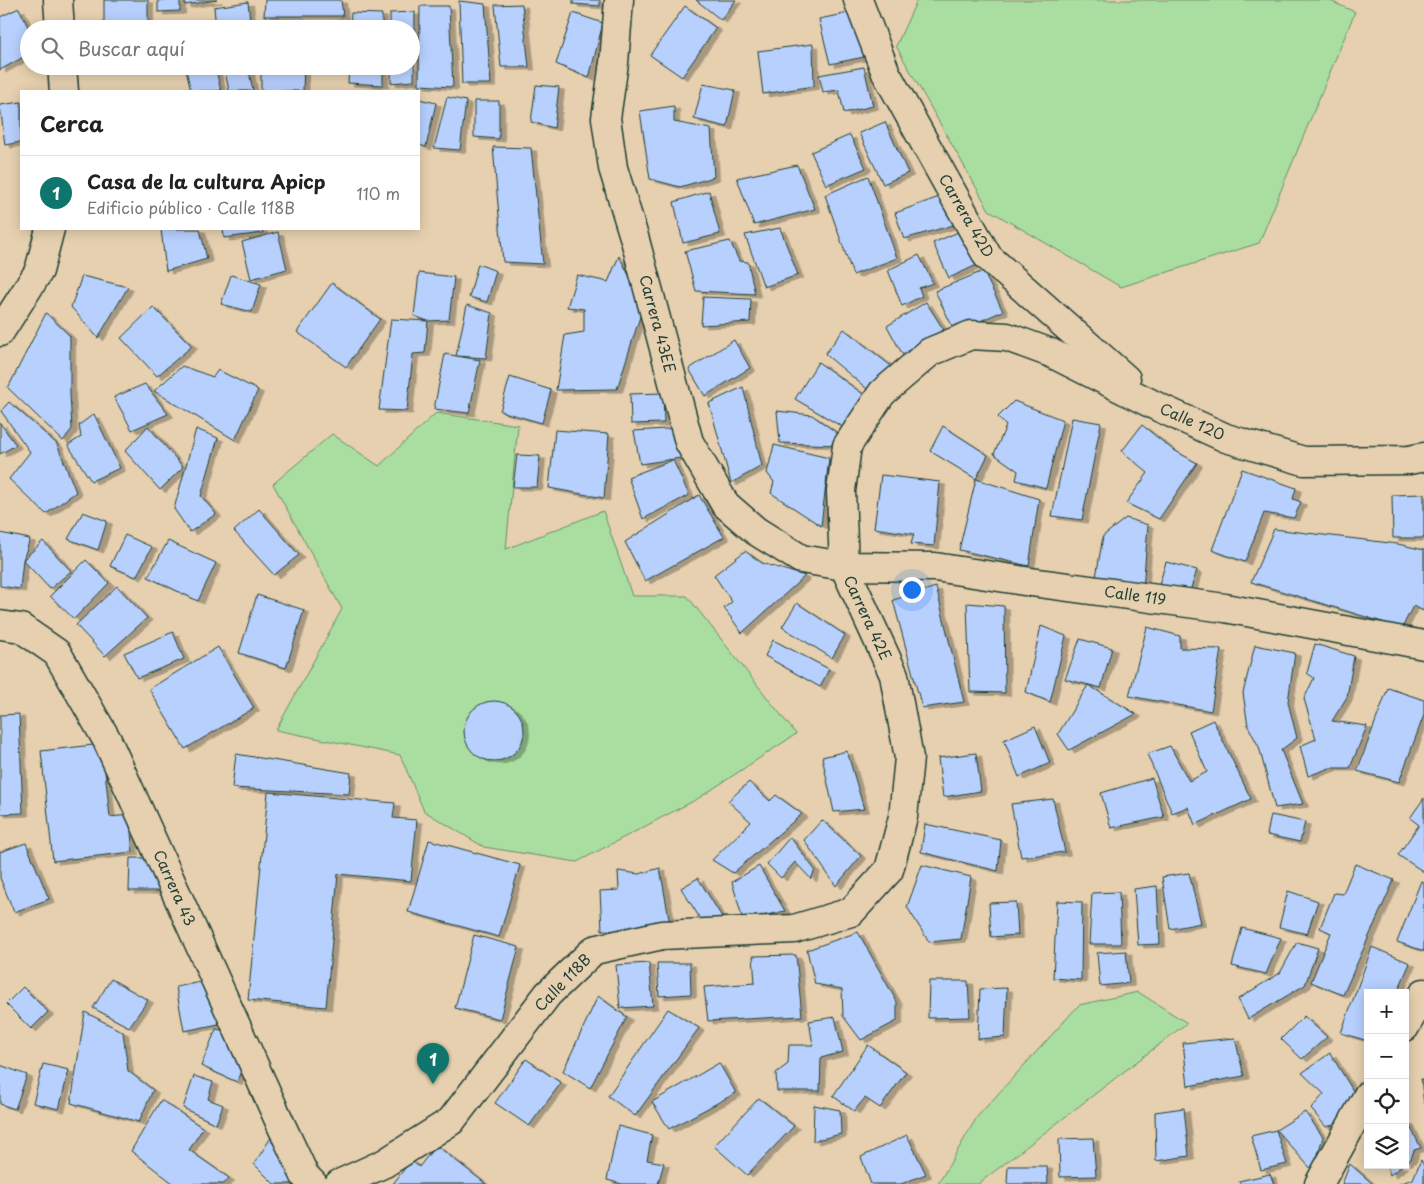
<!DOCTYPE html>
<html lang="es">
<meta charset="utf-8">
<style>
body{margin:0;font-family:"Playpen Sans",sans-serif;background:#f6f6f6;color:#222}
.controls{position:absolute;right:15px;bottom:15px;display:grid;overflow:hidden;border-radius:0px;box-shadow:0 2px 12px #0003}
.controls button{width:45px;height:45px;display:grid;place-items:center;padding:0;border:0;border-bottom:1px solid #e0e0e0;background:#fff;color:#222;font:25px sans-serif}
.you{position:absolute;left:911px;top:589px;width:18px;height:18px;margin:-12px;border:4px solid #fff;border-radius:50%;background:#1a73e8;box-shadow:0 0 0 8px #1a73e833}
.badge{display:grid;place-items:center;width:32px;height:32px;border-radius:50%;background:#0f766e;color:#fff;font-size:16px;font-weight:700}
.pin{position:absolute;translate:-50% -41px;filter:drop-shadow(0 1px 2px #0008)}
.pin::after{content:'';position:absolute;top:26px;width:18px;height:15px;background:inherit;clip-path:polygon(0 0,100% 0,50% 100%)}
.list{margin:0;padding:0;list-style:none}
h2{display:flex;justify-content:space-between;align-items:center;height:65px;margin:0;padding:0 20px;font-size:21px}
h2 small{font-size:16px;font-weight:400;color:#767676}
.list li{display:grid;grid-template-columns:32px 1fr auto;gap:15px;align-items:center;box-sizing:border-box;height:75px;padding:0 20px;border-top:1px solid #e0e0e0}
.list b{display:block;font-size:19px;white-space:nowrap}
.list p{margin:0;font-size:16px;white-space:nowrap;color:#767676}
.list em{font-size:16px;font-style:normal;color:#767676}
.icon{flex:none;width:28px;height:28px;fill:none;stroke:currentColor;stroke-width:2;stroke-linecap:round;stroke-linejoin:round}
.map{position:relative;flex:none;width:1424px;height:1184px;overflow:hidden}
.search{position:absolute;background:#fff;box-shadow:0 2px 12px #0003;left:20px;top:20px;width:400px;height:55px;display:flex;align-items:center;gap:12px;box-sizing:border-box;padding:0 18px;border-radius:28px;color:#767676;font-size:19px}
.panel{position:absolute;background:#fff;box-shadow:0 2px 12px #0003;left:20px;top:90px;width:400px;height:140px;border-radius:0px}
.map>svg:first-child{display:block}
.green{fill:#aadea1;stroke:#648e6a}
.building{fill:#b8d0fe;stroke:#1f3d34;filter:url(#shadow)}
.lines{fill:none;stroke-linecap:round;stroke-linejoin:round}
.minor-casing{stroke:#1f3d34;stroke-width:31}
.minor{stroke:#e6d0af;stroke-width:28}
.labels{text-anchor:middle;stroke-width:4.5;stroke-linejoin:round;paint-order:stroke}
.street-label{font-size:15px;fill:#1f3d34;stroke:#e6d0af}
</style>
<div class="map">
<svg width="1424" height="1184" viewBox="0 0 1424 1184">
<defs>
<filter id="shadow"><feDropShadow dx="5.5" dy="3" stdDeviation="0" flood-color="#0004"/></filter>
</defs>
<rect width="100%" height="100%" fill="#e6d0af"/>
<filter id="ink" filterUnits="userSpaceOnUse"><feTurbulence type="fractalNoise" baseFrequency=".02" numOctaves="2"/><feDisplacementMap in="SourceGraphic" scale="10" xChannelSelector="R" yChannelSelector="G"/><feConvolveMatrix kernelMatrix="1 2 1 2 8 2 1 2 1" color-interpolation-filters="sRGB"/></filter>
<g filter="url(#ink)">
<g class="green">
<polygon points="917,0 1328,0 1355,12 1259,243 1121,287 989,210 896,46"/>
<polygon points="436,413 518,425 506,549 603,511 632,596 687,596 796,734 699,798 577,862 484,847 424,811 400,755 276,730 342,609 273,484 332,434 379,466"/>
<polygon points="1138,992 1187,1023 978,1184 938,1184 977,1117 1079,1005"/>
</g>
<g class="building">
<rect x="104" y="0" width="44" height="29"/>
<polygon points="158,0 180,0 180,11 158,12"/>
<polygon points="185,0 217,0 185,5"/>
<polygon points="265,0 341,0 343,16 264,16"/>
<polygon points="573,0 600,0 600,6 573,4"/>
<polygon points="696,0 736,0 721,20"/>
<polygon points="459,1 485,4 491,84 462,84"/>
<polygon points="248,2 251,29 216,29 214,7"/>
<polygon points="522,4 529,67 501,67 495,5"/>
<polygon points="420,6 449,6 453,87 419,85"/>
<polygon points="685,6 716,28 682,77 650,55"/>
<polygon points="19,8 29,29 29,54 0,70 0,17"/>
<polygon points="415,12 414,81 391,83 391,66 411,66 411,29 390,29 390,13"/>
<polygon points="854,12 869,56 830,64 819,19"/>
<polygon points="351,13 382,14 382,29 350,29"/>
<polygon points="573,13 603,23 589,78 556,64"/>
<polygon points="813,44 814,86 763,94 758,51"/>
<polygon points="185,66 215,66 221,91 191,91"/>
<polygon points="224,66 248,66 253,91 229,91"/>
<polygon points="261,66 304,66 303,91 261,91"/>
<polygon points="349,66 383,66 383,85 348,83"/>
<polygon points="864,67 873,106 844,113 839,90 823,92 819,75"/>
<polygon points="703,84 735,90 727,127 694,119"/>
<polygon points="536,85 559,87 554,128 531,122"/>
<polygon points="447,97 466,101 460,150 434,148"/>
<polygon points="419,99 436,103 426,147 419,145"/>
<polygon points="474,101 499,101 499,139 474,137"/>
<polygon points="21,102 21,142 5,145 0,105"/>
<polygon points="674,106 674,122 711,129 714,177 680,187 650,179 640,111"/>
<polygon points="885,122 908,173 883,184 859,133"/>
<polygon points="850,135 866,168 826,185 811,152"/>
<polygon points="493,147 531,148 543,264 503,262"/>
<polygon points="797,165 815,209 754,225 737,178"/>
<polygon points="868,176 897,258 853,275 825,195"/>
<polygon points="709,191 720,234 683,243 674,202"/>
<polygon points="942,196 957,224 904,239 895,213"/>
<polygon points="780,228 798,275 764,287 745,235"/>
<polygon points="161,229 200,229 207,259 166,271"/>
<polygon points="223,229 262,229 263,233 224,238"/>
<polygon points="965,229 979,264 949,278 933,243"/>
<polygon points="278,232 287,269 251,279 242,242"/>
<polygon points="730,241 739,261 748,262 755,294 696,291 685,251"/>
<polygon points="919,255 933,283 919,288 922,296 902,306 888,270"/>
<polygon points="619,256 644,304 617,389 556,390 565,335 584,332 584,309 567,307 577,275 608,282"/>
<polygon points="478,264 496,271 487,302 469,297"/>
<polygon points="983,271 1003,311 955,332 935,291"/>
<polygon points="419,273 454,277 449,320 428,321 414,316"/>
<polygon points="231,275 261,284 252,312 221,304"/>
<polygon points="82,276 128,287 98,338 71,307"/>
<polygon points="332,283 380,319 346,367 297,332"/>
<polygon points="703,297 751,299 750,322 701,325"/>
<polygon points="926,302 945,332 904,357 887,326"/>
<polygon points="467,305 492,313 486,358 456,356"/>
<polygon points="153,307 192,346 157,376 121,338"/>
<polygon points="46,313 70,336 70,394 72,429 63,441 8,388"/>
<polygon points="391,319 428,321 425,353 413,354 407,411 379,410"/>
<polygon points="844,329 895,369 872,393 825,354"/>
<polygon points="734,340 750,368 705,396 689,369"/>
<polygon points="445,354 480,360 469,413 434,409"/>
<polygon points="818,362 866,396 846,429 795,399"/>
<polygon points="182,366 213,377 218,370 258,390 235,440 154,391"/>
<polygon points="510,377 551,390 542,423 500,411"/>
<polygon points="145,384 168,414 132,430 114,397"/>
<polygon points="743,387 762,466 731,483 709,403"/>
<polygon points="663,393 664,423 631,424 630,394"/>
<polygon points="1014,401 1063,420 1046,488 1016,480 1018,471 994,454 1006,426 998,417"/>
<polygon points="9,402 57,444 76,492 46,514 9,479 30,452 1,411"/>
<polygon points="777,411 812,415 840,435 839,445 780,443"/>
<polygon points="94,414 120,468 91,481 68,445 81,437 79,425"/>
<polygon points="1072,418 1101,423 1082,520 1052,516"/>
<polygon points="0,423 16,445 0,454"/>
<polygon points="1142,425 1172,449 1197,463 1159,519 1126,503 1148,473 1122,451"/>
<polygon points="148,426 183,467 160,490 125,451"/>
<polygon points="943,426 988,455 976,479 930,451"/>
<polygon points="681,428 687,457 640,464 634,431"/>
<polygon points="196,429 218,438 201,496 216,514 190,532 174,509"/>
<polygon points="555,430 609,434 604,498 549,488"/>
<polygon points="774,445 829,458 821,526 771,493 774,482 767,473"/>
<polygon points="517,455 540,456 537,487 513,487"/>
<polygon points="673,460 689,495 643,519 628,477"/>
<polygon points="1242,469 1296,488 1293,499 1301,502 1294,518 1264,513 1245,562 1212,550"/>
<polygon points="881,475 940,482 934,546 911,544 914,534 874,528"/>
<polygon points="976,479 1039,499 1029,566 959,550"/>
<polygon points="1424,494 1424,538 1393,538 1392,495"/>
<polygon points="699,495 724,537 645,581 625,542"/>
<polygon points="259,509 299,555 274,575 234,531"/>
<polygon points="83,512 107,521 98,550 68,539"/>
<polygon points="1126,518 1148,525 1143,590 1096,577 1103,536"/>
<polygon points="1274,529 1398,544 1424,550 1424,611 1413,606 1402,628 1251,582"/>
<polygon points="0,533 30,539 23,560 20,589 0,586"/>
<polygon points="125,535 152,547 136,577 110,566"/>
<polygon points="43,541 71,571 50,589 23,560"/>
<polygon points="168,541 216,563 198,601 148,577"/>
<polygon points="745,551 762,563 805,576 742,633 724,608 732,602 714,575"/>
<polygon points="86,560 109,583 74,619 50,596"/>
<polygon points="1166,562 1197,570 1189,594 1159,585"/>
<polygon points="117,586 147,618 105,656 76,625"/>
<polygon points="936,587 964,702 922,708 893,600"/>
<polygon points="257,595 304,610 286,668 239,653"/>
<polygon points="797,603 845,635 832,658 782,627"/>
<polygon points="967,603 1004,606 1005,693 970,692"/>
<polygon points="1041,626 1066,636 1050,702 1026,692"/>
<polygon points="1147,627 1180,636 1180,648 1221,649 1211,711 1129,696"/>
<polygon points="173,632 184,659 137,678 124,653"/>
<polygon points="1080,639 1112,648 1101,688 1065,679"/>
<polygon points="773,640 829,669 820,687 765,656"/>
<polygon points="1315,644 1354,656 1347,697 1332,721 1367,726 1350,768 1330,768 1308,776 1300,746 1316,739 1304,699 1314,678 1307,673"/>
<polygon points="1255,645 1295,653 1288,702 1297,738 1281,750 1303,804 1275,808 1259,747 1248,726 1243,693"/>
<polygon points="218,647 254,708 185,749 149,689"/>
<polygon points="1088,685 1136,714 1069,750 1058,734"/>
<polygon points="1388,688 1424,700 1424,715 1399,782 1357,771"/>
<circle cx="494" cy="731" r="30"/>
<polygon points="19,714 23,813 0,814 0,715"/>
<polygon points="1213,720 1251,799 1195,825 1188,807 1172,813 1147,754 1170,746 1189,781 1207,772 1189,731"/>
<polygon points="1035,726 1050,763 1019,777 1004,740"/>
<polygon points="102,744 110,817 129,815 133,852 53,861 41,751"/>
<polygon points="847,751 864,809 834,812 822,757"/>
<polygon points="976,753 981,791 943,797 938,758"/>
<polygon points="236,754 351,773 349,794 232,788"/>
<polygon points="1152,778 1164,817 1111,828 1101,793"/>
<polygon points="749,782 770,801 776,795 802,814 733,873 712,860 751,822 728,801"/>
<polygon points="268,792 395,803 393,818 417,820 411,881 338,874 326,1007 248,1000"/>
<polygon points="1424,798 1424,872 1398,855 1419,825 1410,818"/>
<polygon points="1053,799 1065,852 1021,857 1011,804"/>
<polygon points="1271,815 1305,822 1300,842 1267,835"/>
<polygon points="822,820 861,856 836,886 804,840"/>
<polygon points="925,824 1001,840 998,871 921,852"/>
<polygon points="790,837 815,870 811,879 795,862 781,878 767,864"/>
<polygon points="429,840 520,865 499,937 408,912"/>
<polygon points="26,843 49,899 14,912 0,878 0,852"/>
<polygon points="130,858 171,858 174,891 129,891"/>
<polygon points="1355,864 1394,880 1343,995 1311,982 1331,933 1320,928 1334,893 1343,894"/>
<polygon points="922,865 971,877 961,939 929,942 907,907"/>
<polygon points="759,866 785,911 743,920 732,882"/>
<polygon points="660,868 670,924 641,932 602,930 600,891 619,890 618,871 639,874"/>
<polygon points="1189,873 1201,923 1170,929 1162,877"/>
<polygon points="698,878 722,917 703,923 681,888"/>
<polygon points="1421,881 1424,882 1424,951 1397,942"/>
<polygon points="1157,886 1160,944 1138,945 1134,889"/>
<polygon points="1288,891 1318,901 1307,934 1279,927"/>
<polygon points="1119,892 1121,944 1089,944 1092,893"/>
<polygon points="1057,901 1082,902 1081,980 1053,978"/>
<polygon points="1016,902 1018,935 991,937 989,903"/>
<polygon points="1242,928 1281,938 1266,974 1232,966"/>
<polygon points="858,932 897,1002 897,1021 861,1040 843,1016 842,989 815,984 807,950"/>
<polygon points="474,935 519,947 500,1019 455,1008"/>
<polygon points="1297,942 1318,948 1305,985 1248,1019 1238,999 1280,973"/>
<polygon points="1372,947 1410,963 1397,993 1368,993 1368,1041 1341,1033"/>
<polygon points="1126,951 1129,983 1100,986 1097,953"/>
<polygon points="796,955 802,1016 708,1021 704,987 755,983 753,956"/>
<polygon points="649,963 653,1006 620,1008 616,965"/>
<polygon points="657,963 690,963 691,994 659,996"/>
<polygon points="220,978 229,1022 184,1031 176,987"/>
<polygon points="111,979 148,1000 129,1027 93,1008"/>
<polygon points="929,981 968,981 970,1017 928,1018"/>
<polygon points="23,987 48,1012 31,1029 6,1004"/>
<polygon points="1007,988 1005,1037 978,1039 980,989"/>
<polygon points="598,996 627,1017 590,1088 563,1071"/>
<polygon points="668,1009 699,1028 635,1116 608,1096"/>
<polygon points="85,1012 123,1032 128,1071 153,1090 139,1122 71,1103"/>
<polygon points="1304,1016 1327,1037 1302,1059 1281,1039"/>
<polygon points="835,1017 843,1052 821,1058 820,1091 777,1091 776,1073 788,1064 789,1045 813,1045 809,1021"/>
<polygon points="216,1029 252,1036 237,1082 201,1066"/>
<polygon points="1235,1038 1244,1076 1188,1086 1183,1043"/>
<polygon points="868,1045 906,1072 880,1108 865,1098 854,1111 833,1096"/>
<polygon points="1330,1053 1355,1094 1348,1121 1326,1127 1311,1109 1324,1094 1302,1073"/>
<polygon points="526,1059 561,1083 529,1126 495,1103"/>
<polygon points="719,1063 736,1093 669,1129 652,1102"/>
<polygon points="43,1064 69,1070 59,1109 33,1103"/>
<polygon points="0,1065 27,1075 15,1109 0,1104"/>
<polygon points="194,1076 213,1082 208,1099 223,1105 216,1124 183,1108"/>
<polygon points="1421,1079 1424,1079 1424,1104"/>
<polygon points="759,1098 794,1126 747,1175 714,1146"/>
<polygon points="161,1100 203,1128 189,1150 229,1178 224,1184 174,1184 131,1151"/>
<polygon points="814,1105 840,1110 841,1134 813,1141"/>
<polygon points="1184,1108 1189,1156 1156,1161 1155,1112"/>
<polygon points="1305,1112 1323,1137 1313,1171 1276,1130"/>
<polygon points="283,1119 308,1184 274,1184 254,1164"/>
<polygon points="1408,1122 1421,1148 1414,1150 1411,1159 1405,1163 1405,1123"/>
<polygon points="618,1126 652,1135 647,1160 664,1163 658,1184 622,1184 607,1180"/>
<polygon points="1276,1130 1287,1164 1261,1170 1251,1136"/>
<polygon points="907,1135 926,1174 901,1184 871,1184 861,1157"/>
<polygon points="1093,1138 1096,1176 1060,1177 1059,1139"/>
<polygon points="436,1145 486,1184 393,1184 411,1160 419,1167"/>
<polygon points="1421,1160 1424,1166 1424,1184 1399,1184 1413,1179"/>
<polygon points="1350,1164 1373,1184 1342,1184"/>
<polygon points="1387,1165 1403,1165 1390,1175"/>
<polygon points="1008,1166 1047,1166 1048,1184 1007,1184"/>
<polygon points="1270,1174 1274,1184 1240,1184 1239,1181"/>
</g>
<g class="lines">
<defs>
<g id="minor">
<polyline points="58,0 60,29"/>
<polyline points="619,0 614,63 606,118 613,168 635,240 689,442 725,504 756,531 801,559 844,566 935,567 1031,582 1225,608 1424,645"/>
<polyline points="858,0 886,73 988,257 1126,379"/>
<polyline points="62,66 64,91"/>
<polyline points="0,332 39,271 50,229"/>
<polyline points="0,625 21,628 57,653 107,740 282,1127 305,1176 313,1184"/>
<polyline points="1405,1027 1424,993"/>
<polyline points="339,1184 385,1163 451,1121 548,994 594,950 662,935 794,929 851,912 889,870 903,817 909,758 894,675 844,566 841,491 847,446 882,393 930,352 971,335 1007,337 1051,353 1158,407 1226,438 1304,461 1409,460 1424,457"/>
<polyline points="1319,1184 1368,1095"/>
</g>
</defs>
<use href="#minor" class="minor-casing"/>
<use href="#minor" class="minor"/>
</g>
</g>
<g class="labels">
<g class="street-label">
<text transform="translate(966 216) rotate(60)" y="5">Carrera 42D</text>
<text transform="translate(657 324) rotate(75)" y="5">Carrera 43EE</text>
<text transform="translate(1192 422) rotate(24)" y="5">Calle 120</text>
<text transform="translate(1135 596) rotate(8)" y="5">Calle 119</text>
<text transform="translate(867 618) rotate(65)" y="5">Carrera 42E</text>
<text transform="translate(174 888) rotate(66)" y="5">Carrera 43</text>
<text transform="translate(563 983) rotate(-46)" y="5">Calle 118B</text>
</g>
</g>
</svg>
<div class="controls">
<button>+</button>
<button>−</button>
<button><svg class="icon" aria-label="locate" viewBox="0 0 24 24"><circle cx="12" cy="12" r="6"/><path d="M12 2v4M12 18v4M2 12h4M18 12h4"/></svg></button>
<button><svg class="icon" aria-label="layers" viewBox="0 0 24 24"><path d="M12 4l9 5-9 5-9-5zM3 14l9 5 9-5"/></svg></button>
</div>
<div class="you"></div>
<div class="pin badge" style="left:433px;top:1084px">1</div>
<div class="search"><svg class="icon" aria-label="search" viewBox="0 0 24 24"><circle cx="10" cy="10" r="6"/><path d="M15 15l6 6"/></svg>Buscar aquí</div>
<section class="panel">
<h2>Cerca<small></small></h2>
<ul class="list">
<li><span class="badge">1</span><div><b>Casa de la cultura Apicp</b><p>Edificio público · Calle 118B</p></div><em>110 m</em></li>
</ul>
</section>
</div>
